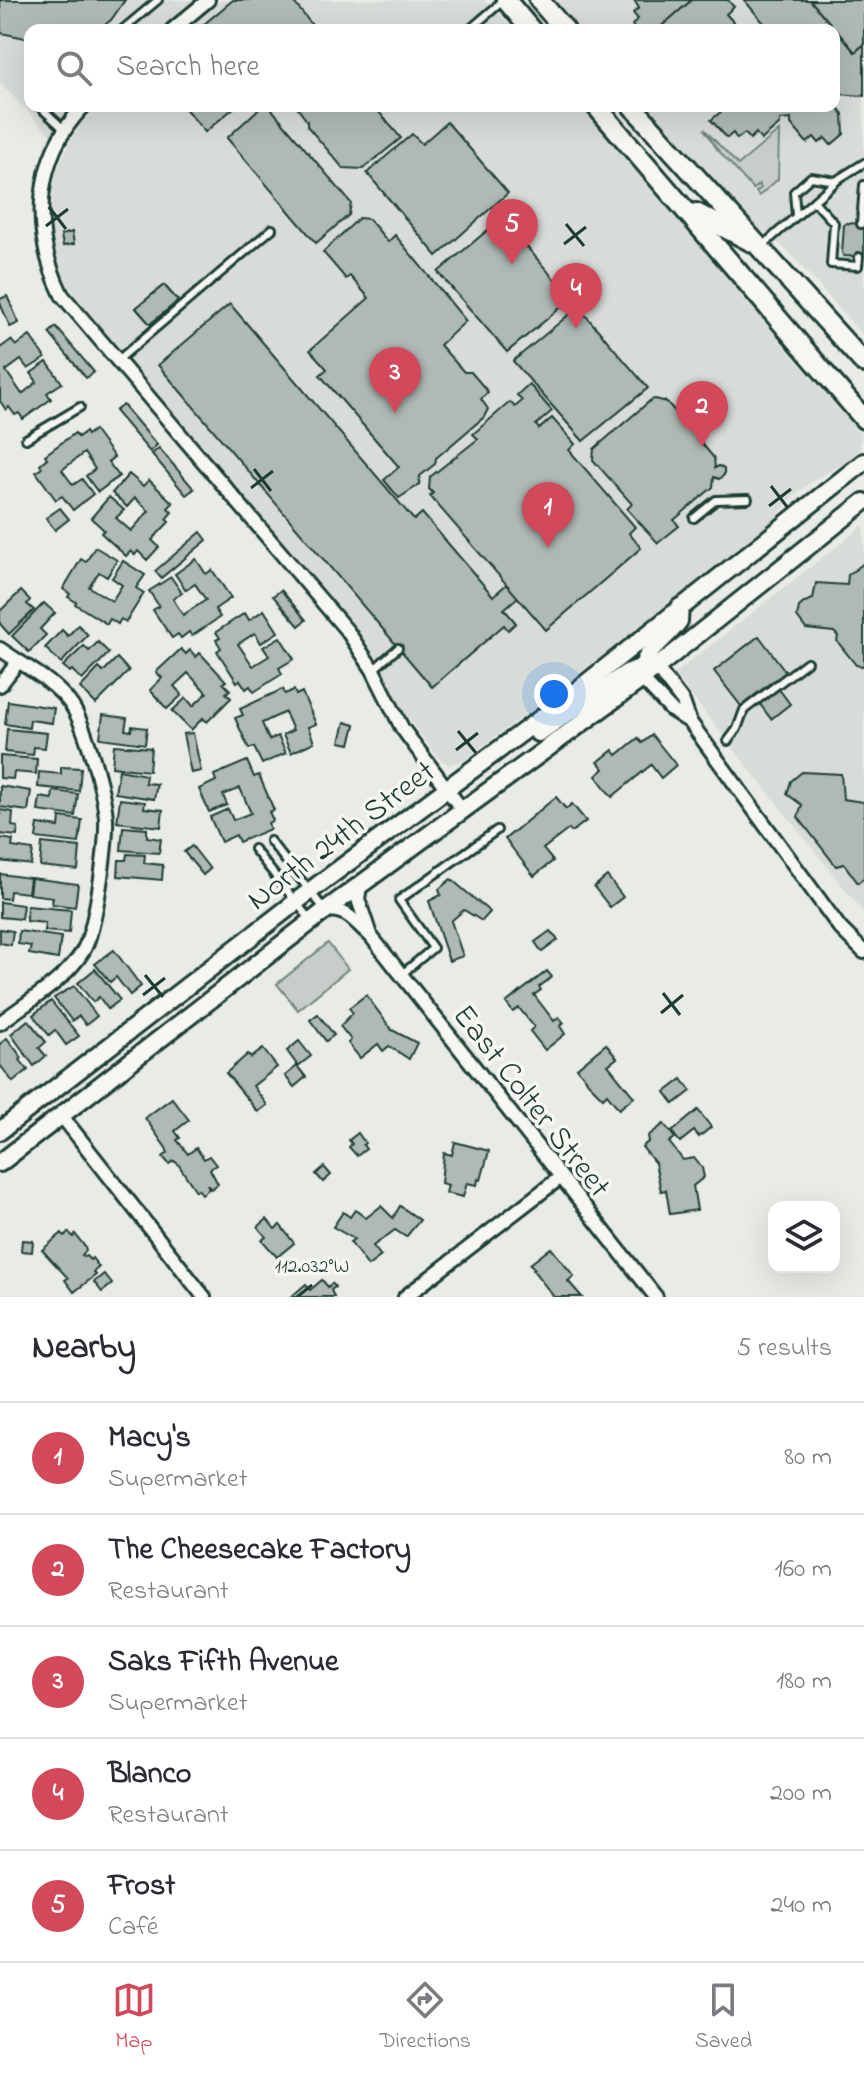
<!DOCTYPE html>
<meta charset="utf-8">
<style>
body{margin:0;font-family:"Indie Flower",sans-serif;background:#f7f7f7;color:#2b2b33}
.controls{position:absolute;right:24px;bottom:24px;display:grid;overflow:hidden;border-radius:16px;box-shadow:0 8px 32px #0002}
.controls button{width:72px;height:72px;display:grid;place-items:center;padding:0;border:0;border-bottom:2px solid #e1e1e2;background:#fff;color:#2b2b33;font:40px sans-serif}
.you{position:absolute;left:554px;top:694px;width:28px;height:28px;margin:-20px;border:6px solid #fff;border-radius:50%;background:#1a73e8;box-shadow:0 0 0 12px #1a73e833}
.badge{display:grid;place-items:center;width:52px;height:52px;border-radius:50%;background:#d1495b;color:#fff;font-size:26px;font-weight:700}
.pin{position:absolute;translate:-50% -66px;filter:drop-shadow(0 2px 4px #0008)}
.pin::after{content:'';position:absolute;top:42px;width:28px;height:24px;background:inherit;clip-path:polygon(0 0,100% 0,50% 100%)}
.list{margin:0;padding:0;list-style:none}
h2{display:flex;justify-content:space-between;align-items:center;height:104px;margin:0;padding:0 32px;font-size:34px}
h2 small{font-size:26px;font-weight:400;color:#7c7c81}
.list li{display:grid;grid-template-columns:52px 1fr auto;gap:24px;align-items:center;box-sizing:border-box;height:112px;padding:0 32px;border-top:2px solid #e1e1e2}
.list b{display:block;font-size:30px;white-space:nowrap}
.list p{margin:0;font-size:26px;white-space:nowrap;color:#7c7c81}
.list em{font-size:26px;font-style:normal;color:#7c7c81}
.icon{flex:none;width:44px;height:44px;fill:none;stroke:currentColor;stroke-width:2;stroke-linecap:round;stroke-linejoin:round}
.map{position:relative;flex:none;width:864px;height:1297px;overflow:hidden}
.search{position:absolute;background:#fff;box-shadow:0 8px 32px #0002;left:24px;right:24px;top:24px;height:88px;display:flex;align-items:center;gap:20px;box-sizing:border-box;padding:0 28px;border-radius:16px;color:#7c7c81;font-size:30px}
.sheet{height:664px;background:#fff}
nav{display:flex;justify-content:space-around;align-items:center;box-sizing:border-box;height:112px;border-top:2px solid #e1e1e2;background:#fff;font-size:22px;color:#7c7c81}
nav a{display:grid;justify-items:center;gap:4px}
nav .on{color:#d1495b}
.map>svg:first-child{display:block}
.built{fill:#d8dcd8}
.green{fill:#c7cec9;stroke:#73867e;stroke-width:2}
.building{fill:#b0bab5;stroke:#1f3d34;stroke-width:2}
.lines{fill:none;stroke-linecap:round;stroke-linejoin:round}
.service-casing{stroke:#1f3d34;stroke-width:12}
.minor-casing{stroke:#1f3d34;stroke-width:18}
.secondary-casing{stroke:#1f3d34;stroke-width:22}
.primary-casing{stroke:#1f3d34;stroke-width:24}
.service{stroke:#f6f6f2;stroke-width:6}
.minor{stroke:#f6f6f2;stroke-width:12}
.secondary{stroke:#f6f6f2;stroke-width:16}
.primary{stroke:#f6f6f2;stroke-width:18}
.ticks{fill:none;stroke:#1f3d34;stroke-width:3}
.labels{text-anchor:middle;stroke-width:7;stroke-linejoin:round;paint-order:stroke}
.street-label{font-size:32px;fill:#1f3d34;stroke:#f6f6f2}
.ticks-label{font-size:20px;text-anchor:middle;fill:#1f3d34;stroke:#f6f6f2;stroke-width:7;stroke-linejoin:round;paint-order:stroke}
</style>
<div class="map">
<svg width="864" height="1297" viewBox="0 0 864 1297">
<rect width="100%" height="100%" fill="#e9ebe7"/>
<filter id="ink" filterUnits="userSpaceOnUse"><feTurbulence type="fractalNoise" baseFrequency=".0125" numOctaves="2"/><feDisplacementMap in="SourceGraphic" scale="16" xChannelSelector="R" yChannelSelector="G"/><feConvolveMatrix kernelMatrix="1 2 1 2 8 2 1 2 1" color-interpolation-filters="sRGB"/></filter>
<g filter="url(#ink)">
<g class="built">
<polygon points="0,0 194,0 159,30 30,30 30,106 74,106 51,136 0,83"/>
<polygon points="222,0 484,0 515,30 186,30"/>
<polygon points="552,0 864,0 864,337 789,252 754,225 645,106 834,106 834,30 578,30"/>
<polygon points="99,106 582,106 700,240 784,346 856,429 861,436 860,449 852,459 813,481 794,496 770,523 568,683 464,760 450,765 438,758 400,707 370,646 76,298 65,280 58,265 51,228 53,188 57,170 70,141 82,123"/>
<polygon points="864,525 864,913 674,674"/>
</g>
<g class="green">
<polygon points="704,129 738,165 779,131 778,179 759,196 756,192 761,188 759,184 753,189 717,149"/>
<polygon points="328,943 348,969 298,1010 277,984"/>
</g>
<g class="building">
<polygon points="0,0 125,0 111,20 98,30 30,30 30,39 1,33"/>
<polygon points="233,0 292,0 316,30 197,30"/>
<polygon points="634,0 692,0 657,30 636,30 632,25 638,19 633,13 639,8"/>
<polygon points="692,0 728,0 734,7 726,14 736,25 730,30 657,30"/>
<polygon points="744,0 810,0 855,52 864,44 864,96 839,94 834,88 834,49 839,45 834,40 834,30 826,30 822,25 816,30 777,30 773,26 769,29"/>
<polygon points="810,0 864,0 864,44 855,52"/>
<polygon points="834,103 843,114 844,134 831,145 825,138 819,143 814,137 807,143 791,124 791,119 780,120 780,124 761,140 756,133 750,139 745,133 737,139 733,133 727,138 711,120 728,106 834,106"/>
<polygon points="183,106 236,106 205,132"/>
<polygon points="262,106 269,106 351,203 349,215 316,243 227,138"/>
<polygon points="296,106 374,106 401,138 363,169 343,168 307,126 307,121"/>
<polygon points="447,122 508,193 437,256 367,173 412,134 422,144"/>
<polygon points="359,218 369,219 388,242 395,235 466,321 440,345 464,372 471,372 488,392 481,399 488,409 484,417 436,458 435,464 420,476 419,485 399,498 384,480 399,467 320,375 327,369 310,350 369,298 350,276 346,279 323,252"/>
<polygon points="502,218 648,388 583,441 513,361 571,313 564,305 507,352 438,272"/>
<polygon points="846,223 864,224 864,257 844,256 842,253 844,225"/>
<polygon points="72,232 74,244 63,246 61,235"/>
<polygon points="164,285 178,301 150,324 136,308"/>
<polygon points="164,285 178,301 150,324 136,308"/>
<polygon points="7,296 19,323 10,327 0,303 0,299"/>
<polygon points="230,304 414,520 422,513 493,596 507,584 518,597 504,609 516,623 508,630 504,625 432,687 158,365"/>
<polygon points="56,327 94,372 86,378 49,333"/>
<polygon points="30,336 45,358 28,369 21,360 6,371 22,394 37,382 31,373 47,362 62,383 47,393 51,399 23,419 19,413 15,415 9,407 6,410 0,401 0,348 11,340 16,346"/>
<polygon points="529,384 552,411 536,425 539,429 552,418 575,444 569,450 635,527 629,533 641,548 546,630 430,496 433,493 429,489 430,477 478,439 473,434 510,402 515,407 522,401 517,395"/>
<polygon points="655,399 667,402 714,458 715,468 719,466 724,469 724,475 719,479 714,477 713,487 674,520 679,526 658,543 627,509 632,504 593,460 594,449 651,400"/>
<polygon points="123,405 157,445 150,452 115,411"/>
<polygon points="94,430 114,457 108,462 119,476 98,492 86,476 95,469 84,453 62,470 73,485 82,479 93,494 73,510 62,496 56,500 36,472 42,468 40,464 47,458 45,455 75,433 78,437 85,432 87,435"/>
<polygon points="159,448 194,489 186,495 152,454"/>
<polygon points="129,474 143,486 149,480 173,503 168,508 172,512 166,519 169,522 152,540 159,547 147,560 138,551 135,555 131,551 126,556 101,533 104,530 91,518 109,497 124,510 116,518 131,531 149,511 135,498 127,507 112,493"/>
<polygon points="60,508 69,519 55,530 46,518"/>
<polygon points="201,532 207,540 161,578 155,571"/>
<polygon points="95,547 117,560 107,577 99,572 89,587 112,601 122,585 112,578 123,561 145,575 136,588 144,593 126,622 121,619 118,624 110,619 107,624 75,604 76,602 68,597 70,594 63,589 81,559 86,562"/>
<polygon points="196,559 206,574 212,570 231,598 215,609 220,617 192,636 189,632 181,638 178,634 172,638 153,610 159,606 149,591 171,577 182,593 173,599 183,615 206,600 195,584 186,590 175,574"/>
<polygon points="864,563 864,666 856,665 837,641 838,636 834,632 806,629 797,617 799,607 805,602 813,599 816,583 847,585 848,575"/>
<polygon points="281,590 306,620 299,626 273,596"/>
<polygon points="21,591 30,600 27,604 34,610 9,634 0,624 0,611"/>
<polygon points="44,603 55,613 40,629 46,635 29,652 12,636"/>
<polygon points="264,610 278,632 261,643 255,633 238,644 253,666 269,656 263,647 280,637 294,659 279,668 282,674 254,692 250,686 246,689 240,680 237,682 217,651 221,648 216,640 220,638 216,632 245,613 249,620"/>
<polygon points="78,625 88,635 61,663 45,648 62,630 68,636"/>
<polygon points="759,636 786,672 741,706 714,671"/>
<polygon points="98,642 109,653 82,680 72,670 70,672 63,666 84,646 89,651"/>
<polygon points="181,649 186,654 190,650 196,657 200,653 226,681 223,683 230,690 226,693 231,698 207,722 203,718 191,730 172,711 186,698 193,706 207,693 188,673 174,686 182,695 167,709 150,690 162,678 156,672"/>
<polygon points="117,658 129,671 96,704 80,688 99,668 103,672"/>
<polygon points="773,681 790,704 771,719 754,696"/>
<polygon points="283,689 285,694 294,690 296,695 302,692 316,724 308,727 314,742 291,753 283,735 293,730 285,712 262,723 269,740 278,736 286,753 262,764 254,747 249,749 235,718 243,715 240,709"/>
<polygon points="8,701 54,708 52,723 30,720 29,728 5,724"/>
<polygon points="103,715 127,718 125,730 131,731 132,726 147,728 145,744 100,738"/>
<polygon points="345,722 355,725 350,744 340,742"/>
<polygon points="7,729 47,733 45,748 34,747 33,755 5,752"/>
<polygon points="193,733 201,771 191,773 183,734"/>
<polygon points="652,735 676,765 661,778 651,765 612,797 596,776 604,769 598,762 613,750 617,755 638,738 642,743"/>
<polygon points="114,745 151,748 149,771 112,767"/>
<polygon points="0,756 37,759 36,774 14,772 13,779 0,778"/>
<polygon points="247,761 254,777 259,775 274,810 269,812 273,820 268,823 270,829 239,842 236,835 221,842 210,817 228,809 233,820 251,813 240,788 223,795 227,805 209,812 199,789 216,781 214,775"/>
<polygon points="61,767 81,768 79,791 38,787 39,772 61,774"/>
<polygon points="119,770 146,775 145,783 157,784 154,799 115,793"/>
<polygon points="802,772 841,774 843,799 864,802 864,878 858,883 844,864 836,866 798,817 802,805 787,794 791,781"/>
<polygon points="0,786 31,791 28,811 0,807"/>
<polygon points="53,791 78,794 75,816 38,811 40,797 52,799"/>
<polygon points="556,797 566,809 572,804 586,821 572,832 569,829 543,849 553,861 534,876 505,839"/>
<polygon points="120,799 145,802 144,808 163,810 161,827 117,822"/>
<polygon points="0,810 13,812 12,826 18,827 17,836 0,834"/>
<polygon points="60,817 82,820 79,843 36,838 38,824 59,827"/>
<polygon points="123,827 147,829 147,837 161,839 159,853 121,850"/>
<polygon points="0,838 13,840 12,847 33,850 31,865 0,861"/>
<polygon points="42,843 80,847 78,870 40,866"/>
<polygon points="192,846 210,869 203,875 184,852"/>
<polygon points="127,854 145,855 144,863 163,865 162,880 118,876 119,860 126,860"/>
<polygon points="0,874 30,878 28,893 10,891 9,899 0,898"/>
<polygon points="607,876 623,897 610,907 594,887"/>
<polygon points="31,878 78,884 75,907 52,904 53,897 29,894"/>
<polygon points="451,879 490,912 482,921 464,910 451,921 463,956 449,961 429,901 441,895 439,889"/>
<polygon points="0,902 23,905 21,919 0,917"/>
<polygon points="27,906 71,910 69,933 45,931 45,923 26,921"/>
<polygon points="0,929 13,931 11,945 0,943"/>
<polygon points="19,931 61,937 58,959 29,954 31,946 18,944"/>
<polygon points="550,931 558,940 542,952 535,942"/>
<polygon points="114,950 141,986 130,995 116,977 110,982 95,964"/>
<polygon points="95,969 120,1000 108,1009 99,997 93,1002 78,983"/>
<polygon points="547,971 552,977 539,987 541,990 534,995 554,1021 559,1017 564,1023 560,1026 565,1034 545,1050 530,1031 534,1027 519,1008 513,1012 506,1003"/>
<polygon points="74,986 97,1016 86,1025 79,1016 72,1021 54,998"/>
<polygon points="366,995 392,1030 417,1043 409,1059 389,1046 383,1051 378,1044 360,1058 348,1043 351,1040 340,1026 353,1013 349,1008"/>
<polygon points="51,1001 79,1036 66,1045 55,1030 49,1035 33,1015"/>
<polygon points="318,1014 334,1035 326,1041 310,1020"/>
<polygon points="28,1020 46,1042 39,1048 46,1056 34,1066 11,1034"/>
<polygon points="7,1038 22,1058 20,1060 28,1070 13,1082 0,1065 0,1044"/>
<polygon points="299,1041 311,1056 298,1066 287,1051"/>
<polygon points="606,1044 617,1058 608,1065 634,1097 619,1109 607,1094 603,1098 593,1088 577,1068"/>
<polygon points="263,1049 277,1067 253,1086 267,1105 258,1112 226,1073 248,1054 251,1058"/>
<polygon points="297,1066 306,1077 294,1087 285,1076"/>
<polygon points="682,1079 691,1091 674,1104 665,1092"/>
<polygon points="172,1098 189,1120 175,1131 180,1138 177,1140 188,1154 196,1148 204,1159 209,1156 216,1165 210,1169 218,1184 211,1189 207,1184 209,1189 202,1194 198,1189 196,1191 178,1164 174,1161 169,1164 163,1157 168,1153 166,1148 145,1118"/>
<polygon points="698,1110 711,1127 699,1137 694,1131 680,1142 672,1132"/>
<polygon points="664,1124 675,1138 669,1142 683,1160 694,1158 702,1168 704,1177 693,1186 697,1210 670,1214 666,1190 661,1191 655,1163 642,1147 649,1141 648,1136"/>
<polygon points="358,1133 365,1143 363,1145 366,1149 357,1156 349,1147 352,1144 349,1140"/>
<polygon points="455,1142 489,1151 481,1180 478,1179 477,1185 467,1183 463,1197 446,1193 448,1185 441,1183 444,1153 452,1155"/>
<polygon points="324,1167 331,1175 323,1182 316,1174"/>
<polygon points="381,1206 393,1218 400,1206 420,1220 406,1237 395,1230 373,1246 381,1256 368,1266 350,1242 354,1239 333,1227 343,1212 350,1217 355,1210 366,1218"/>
<polygon points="267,1219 275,1229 280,1225 294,1243 277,1257 262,1240 266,1237 258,1227"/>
<polygon points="69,1232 73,1237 75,1234 85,1247 86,1251 82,1255 84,1257 86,1256 90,1260 92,1258 99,1267 93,1272 96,1275 74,1292 65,1280 68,1278 42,1250 62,1233 64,1236"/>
<polygon points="22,1240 33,1241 32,1252 21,1251"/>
<polygon points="551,1248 574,1276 568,1281 582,1297 554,1297 533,1270 535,1269 530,1264"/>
<polygon points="104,1274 112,1284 102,1292 94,1282"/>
<polygon points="322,1280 328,1287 332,1283 335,1287 331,1290 334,1297 291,1297 306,1284 310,1290"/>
</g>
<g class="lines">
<defs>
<g id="service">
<polyline points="122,30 158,0"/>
<polyline points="469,30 504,0"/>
<polyline points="39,106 65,130"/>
<polyline points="814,201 834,223 831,264 858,266 859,257"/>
<polyline points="796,216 794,192 811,177 836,181"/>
<polyline points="861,224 864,185"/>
<polyline points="761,247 840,178 864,163"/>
<polyline points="117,361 272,229"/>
<polyline points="26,439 80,407"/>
<polyline points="694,518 716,500 748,499"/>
<polyline points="373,670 398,648"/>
<polyline points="728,741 737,729 744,710 807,662"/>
<polyline points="270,841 325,910"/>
<polyline points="254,849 311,921"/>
<polyline points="401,975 433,948 399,900 497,830"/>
</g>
<g id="minor">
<polyline points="172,30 208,0"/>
<path d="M84 106C33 158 31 232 62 295L348 632 373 670 402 728 463 811"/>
<path d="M0 649C24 666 55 681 72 706 86 728 104 792 106 818 107 844 96 929 83 951 65 981 27 1002 0 1023"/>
<polyline points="656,667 683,702 690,722 840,928 864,952"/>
<polyline points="642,679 671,710 690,722"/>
<polyline points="0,685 18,662"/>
<polyline points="360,886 358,899 370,935"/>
<path d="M326 910C350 910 353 921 370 935L656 1297"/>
<polyline points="61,1115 204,1297"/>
<polyline points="405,1297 561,1177"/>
</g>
<g id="secondary">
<path d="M641 675C644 648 666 641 679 621L680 607"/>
<polyline points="538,733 627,673 642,667 656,667"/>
<polyline points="0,1131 310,891 560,704 864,462"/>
<polyline points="0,1163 326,910 642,679 864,502"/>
</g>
<g id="primary">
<polyline points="506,0 531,30"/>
<polyline points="539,0 565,30"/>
<polyline points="596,106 864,419"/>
<polyline points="632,106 864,363"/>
<polyline points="696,213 752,242"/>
</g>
</defs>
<use href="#service" class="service-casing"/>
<use href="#minor" class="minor-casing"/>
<use href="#secondary" class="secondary-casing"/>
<use href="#primary" class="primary-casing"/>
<use href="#service" class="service"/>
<use href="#minor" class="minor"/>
<use href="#secondary" class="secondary"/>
<use href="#primary" class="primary"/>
</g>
</g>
<path class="ticks" d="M49 207 66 229M566 224 584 246M46 226 68 209M564 244 586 227M254 469 271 491M771 486 788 508M251 488 273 471M769 506 791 489M458 731 476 753M456 750 478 733M145 975 163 997M663 993 680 1015M143 995 165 978M661 1013 683 995M297 1297 312 1285"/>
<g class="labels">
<g class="street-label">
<text transform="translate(340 834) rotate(-37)" y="11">North 24th Street</text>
<text transform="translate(533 1100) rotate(52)" y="11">East Colter Street</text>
</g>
</g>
<g class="ticks-label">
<text x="312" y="1272">112.032°W</text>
</g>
</svg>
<div class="controls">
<button><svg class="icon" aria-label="layers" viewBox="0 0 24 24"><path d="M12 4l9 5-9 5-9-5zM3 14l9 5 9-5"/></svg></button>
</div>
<div class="you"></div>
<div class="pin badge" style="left:548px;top:548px">1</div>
<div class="pin badge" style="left:702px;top:447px">2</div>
<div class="pin badge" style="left:395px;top:413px">3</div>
<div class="pin badge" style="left:576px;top:329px">4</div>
<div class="pin badge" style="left:512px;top:265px">5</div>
<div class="search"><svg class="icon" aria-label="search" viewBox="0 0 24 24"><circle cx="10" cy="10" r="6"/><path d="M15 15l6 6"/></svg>Search here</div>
</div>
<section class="sheet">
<h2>Nearby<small>5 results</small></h2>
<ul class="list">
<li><span class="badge">1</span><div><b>Macy's</b><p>Supermarket</p></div><em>80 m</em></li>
<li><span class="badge">2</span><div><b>The Cheesecake Factory</b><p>Restaurant</p></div><em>160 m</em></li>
<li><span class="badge">3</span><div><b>Saks Fifth Avenue</b><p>Supermarket</p></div><em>180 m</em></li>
<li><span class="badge">4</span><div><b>Blanco</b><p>Restaurant</p></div><em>200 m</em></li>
<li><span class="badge">5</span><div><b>Frost</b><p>Café</p></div><em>240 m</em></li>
</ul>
</section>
<nav>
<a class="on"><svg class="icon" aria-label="map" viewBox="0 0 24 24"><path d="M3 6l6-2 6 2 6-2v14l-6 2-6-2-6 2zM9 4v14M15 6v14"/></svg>Map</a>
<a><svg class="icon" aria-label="directions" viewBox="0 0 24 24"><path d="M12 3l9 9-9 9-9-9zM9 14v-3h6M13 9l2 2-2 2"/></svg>Directions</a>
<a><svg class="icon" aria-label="saved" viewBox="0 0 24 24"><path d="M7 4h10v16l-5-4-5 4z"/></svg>Saved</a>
</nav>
